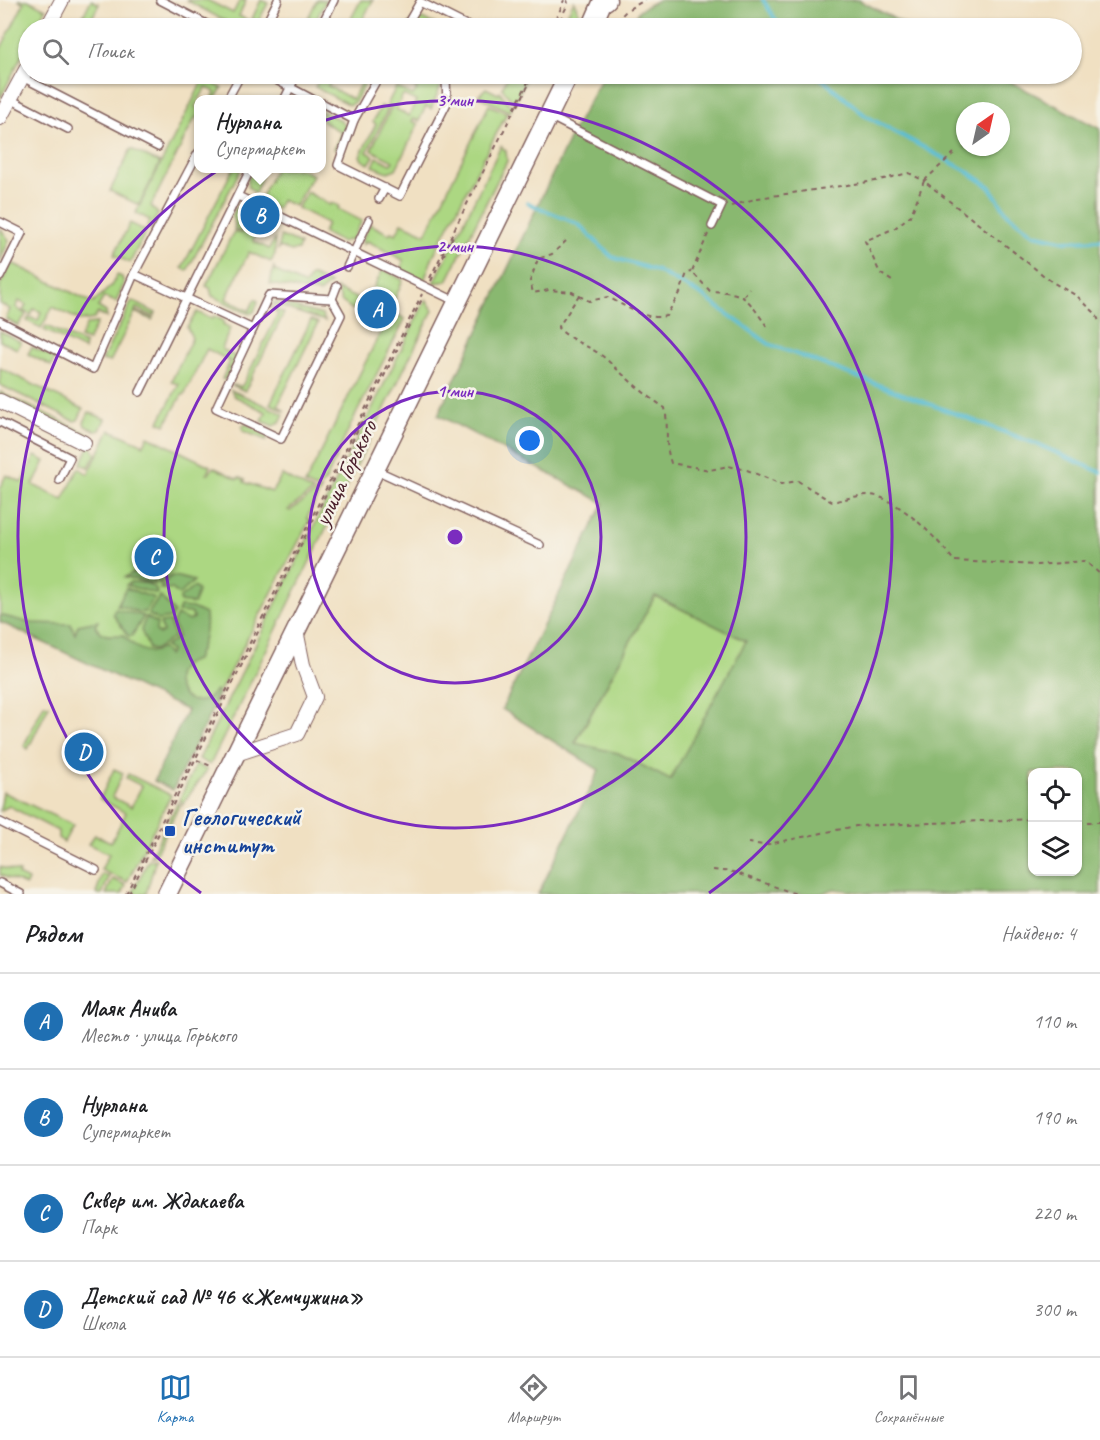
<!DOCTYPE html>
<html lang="ru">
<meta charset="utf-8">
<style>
body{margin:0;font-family:Caveat,sans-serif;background:#f2f2f2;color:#202124}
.controls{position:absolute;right:18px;bottom:18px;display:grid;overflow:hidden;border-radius:12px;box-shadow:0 2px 4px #0004}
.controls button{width:54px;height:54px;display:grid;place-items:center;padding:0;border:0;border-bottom:2px solid #e0e0e0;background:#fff;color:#202124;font:30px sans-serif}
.compass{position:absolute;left:956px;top:102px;width:54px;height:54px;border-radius:50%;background:#fff;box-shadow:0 2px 4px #0004;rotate:34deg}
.you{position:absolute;left:530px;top:441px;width:21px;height:21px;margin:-15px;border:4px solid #fff;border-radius:50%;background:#1a73e8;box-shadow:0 0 0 9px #1a73e833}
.badge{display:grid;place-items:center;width:39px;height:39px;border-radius:50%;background:#1f6fb2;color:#fff;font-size:20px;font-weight:700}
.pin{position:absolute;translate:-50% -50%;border:3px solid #fff;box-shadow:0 2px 6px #0006}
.popup{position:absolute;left:194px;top:95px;width:132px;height:78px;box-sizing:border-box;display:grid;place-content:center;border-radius:12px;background:#fff;filter:drop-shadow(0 2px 4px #0005);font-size:20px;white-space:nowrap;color:#757577}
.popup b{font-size:22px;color:#202124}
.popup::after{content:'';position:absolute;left:50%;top:100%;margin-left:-12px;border:12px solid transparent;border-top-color:#fff}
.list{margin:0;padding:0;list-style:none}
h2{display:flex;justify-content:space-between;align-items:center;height:78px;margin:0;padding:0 24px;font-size:26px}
h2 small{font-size:20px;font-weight:400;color:#757577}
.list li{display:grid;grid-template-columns:39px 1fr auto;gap:18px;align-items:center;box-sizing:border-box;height:96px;padding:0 24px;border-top:2px solid #e0e0e0}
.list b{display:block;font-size:22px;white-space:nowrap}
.list p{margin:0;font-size:20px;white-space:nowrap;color:#757577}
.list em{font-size:20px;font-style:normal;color:#757577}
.icon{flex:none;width:33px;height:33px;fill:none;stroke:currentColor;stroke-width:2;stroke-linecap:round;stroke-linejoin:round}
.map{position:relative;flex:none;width:1100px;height:894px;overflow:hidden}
.search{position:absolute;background:#fff;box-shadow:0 2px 4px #0004;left:18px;right:18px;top:18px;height:66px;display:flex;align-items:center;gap:15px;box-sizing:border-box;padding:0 21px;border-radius:33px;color:#757577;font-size:22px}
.sheet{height:462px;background:#fff}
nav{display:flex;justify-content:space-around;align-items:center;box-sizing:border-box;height:84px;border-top:2px solid #e0e0e0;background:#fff;font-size:16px;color:#757577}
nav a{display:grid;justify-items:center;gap:3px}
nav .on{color:#1f6fb2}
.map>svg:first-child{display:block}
.green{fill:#acd782;stroke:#7b7b56;stroke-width:1.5;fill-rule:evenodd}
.forest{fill:#89b870;stroke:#6a6c4e;stroke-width:1.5;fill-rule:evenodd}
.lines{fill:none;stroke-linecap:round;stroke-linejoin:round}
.stream{stroke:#55bbd3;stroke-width:4}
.lane-casing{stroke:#846360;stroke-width:10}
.street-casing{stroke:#846360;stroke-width:16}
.secondary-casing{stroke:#846360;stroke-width:21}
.path{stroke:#846360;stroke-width:2;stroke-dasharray:4.5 4.5;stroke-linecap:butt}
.lane{stroke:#fff;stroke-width:7}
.street{stroke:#fff;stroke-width:14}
.secondary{stroke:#fff;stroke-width:18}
.ring{fill:none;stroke:#7b2cbf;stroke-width:3}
.transit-dot{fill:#1a4fb4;stroke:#f7f3e8;stroke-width:2}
.labels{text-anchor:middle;stroke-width:5;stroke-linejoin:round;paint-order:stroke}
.street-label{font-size:24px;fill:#4a1f2b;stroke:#f7f3e8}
.transit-label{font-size:24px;font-weight:bold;fill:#164399;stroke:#f7f3e8;text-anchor:start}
.centre{fill:#7b2cbf;stroke:#f7f3e8;stroke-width:3}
.ring-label{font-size:18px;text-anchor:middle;font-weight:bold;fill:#7b2cbf;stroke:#f7f3e8;stroke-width:5;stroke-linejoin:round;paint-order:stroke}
</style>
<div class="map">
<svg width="1100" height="894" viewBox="0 0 1100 894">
<rect width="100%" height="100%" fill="#f7f3e8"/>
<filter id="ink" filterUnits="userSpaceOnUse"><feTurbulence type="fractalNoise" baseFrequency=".0167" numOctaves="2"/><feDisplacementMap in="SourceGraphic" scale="12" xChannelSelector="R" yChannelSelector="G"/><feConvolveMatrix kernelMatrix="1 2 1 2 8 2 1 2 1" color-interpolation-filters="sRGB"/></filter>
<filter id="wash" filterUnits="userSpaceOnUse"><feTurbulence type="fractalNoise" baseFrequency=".008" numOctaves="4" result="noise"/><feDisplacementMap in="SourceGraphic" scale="24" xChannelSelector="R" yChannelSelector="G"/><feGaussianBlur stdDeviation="1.35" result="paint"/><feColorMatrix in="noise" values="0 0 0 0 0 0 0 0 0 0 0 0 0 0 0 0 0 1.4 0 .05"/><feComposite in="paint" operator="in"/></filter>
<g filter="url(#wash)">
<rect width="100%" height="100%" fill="#f0e0c2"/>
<g class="green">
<polygon points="18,0 28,0 46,9 36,28 28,28 28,43 0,99 0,50 24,3"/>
<polygon points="91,0 99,4 87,28 79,24"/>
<polygon points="186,0 207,0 233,13 240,0 246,0 239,16 248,20 244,28 238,28"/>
<polygon points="261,0 268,3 258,22 252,19"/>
<polygon points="317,0 326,0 312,28 303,28"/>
<polygon points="361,0 373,0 358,28 346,28"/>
<polygon points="574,1 579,14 575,27 564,21"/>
<polygon points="416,17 435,24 433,28 424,25 422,28 406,28"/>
<polygon points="206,74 212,74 209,81 222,88 215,99 212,100 215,92 206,87 195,107 198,109 198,118 195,118 151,206 158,214 151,229 147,227 150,220 136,213"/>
<polygon points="323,74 335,74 328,86 352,99 362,82 365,84 355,102 349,105 315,87"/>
<path d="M386 74H393L417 85 423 74H442V83L431 109 426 106 419 121 414 119 412 121 418 124 396 169 388 172 373 166 377 157 391 164 393 161 371 150 391 108 387 105 396 87 413 95 417 89 400 80 398 83ZM403 95 416 101 409 116 396 109Z"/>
<polygon points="509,74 516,74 526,79 514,104 502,88"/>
<polygon points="486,88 498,94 500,92 512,108 510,112 478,96"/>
<polygon points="489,105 507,113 433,256 424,281 402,270 403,260 367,241 363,245 362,240 370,224 389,234 391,232 396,234 402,223 426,234"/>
<polygon points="381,106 388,109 367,152 374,156 369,164 362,160 360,156 376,124 373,122"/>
<polygon points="322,111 340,120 346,127 336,150 334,149 341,132 322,121"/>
<polygon points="501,146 506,151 507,161 447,281 434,283"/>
<polygon points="131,149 160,163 139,205 110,191"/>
<polygon points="233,169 241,169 187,271 182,268"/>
<polygon points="275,169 300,169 313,175 295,206 281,200 277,209 259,201"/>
<polygon points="248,176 262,176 255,193 248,187"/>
<polygon points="307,192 330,205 332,203 339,206 338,209 362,221 352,239 341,242 323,233 327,223 297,208"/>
<polygon points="244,206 261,214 266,223 256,222 253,230 234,231 235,224 232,216 236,208"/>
<polygon points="130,223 146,231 130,263 114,255"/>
<polygon points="0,228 9,240 0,262"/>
<polygon points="257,232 253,241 269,249 275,239 275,254 271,262 249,252 226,299 249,311 255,299 258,301 254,312 249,314 212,296 210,288 206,286 233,233"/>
<polygon points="281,236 300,244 298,250 291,251 280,247 278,250"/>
<polygon points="12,263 93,303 111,286 117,275 122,277 124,284 116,302 104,297 98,307 106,312 107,318 98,313 94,319 81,321 53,307 41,328 27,321 29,317 38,321 41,312 34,309 31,315 23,311 26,305 19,301 16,307 26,315 18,326 6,319 10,309 0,304 0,285"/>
<polygon points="274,266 274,270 305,285 311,275 330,284 319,293 270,284"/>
<polygon points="383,269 403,280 390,309 369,298"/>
<polygon points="337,289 358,299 353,310 341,301"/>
<polygon points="426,299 433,310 210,765 199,759"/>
<polygon points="132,301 156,313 154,316 136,308 135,311 153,318 152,320 135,312 110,362 102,360"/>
<polygon points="275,302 322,315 325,321 272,304"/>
<polygon points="270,307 284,313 245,391 232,385 242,386 278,314"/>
<polygon points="391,311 405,319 352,422 325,482 316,489 305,484"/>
<polygon points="197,312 212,319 214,316 224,321 223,324 230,328 222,349 237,358 225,380 222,379 230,361 207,349 184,395 182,395 165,425 159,422 179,384 171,382 192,338 187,327"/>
<polygon points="311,320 318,323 278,405 285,411 270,404"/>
<polygon points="97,323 88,341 80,338 87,324"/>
<polygon points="46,326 85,344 84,350 44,330"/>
<polygon points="0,331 21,342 17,349 0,341"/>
<polygon points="32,347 55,358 51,366 28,354"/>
<polygon points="0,368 83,409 78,420 74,421 0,385"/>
<polygon points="231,390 284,414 280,422 273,426 262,421 266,412 234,396"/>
<polygon points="0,392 91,435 89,439 0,398"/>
<polygon points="89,412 105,419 100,430 96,431 85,426 84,422"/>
<polygon points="246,424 268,436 266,440 243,431 242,427"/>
<polygon points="110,430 144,445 148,436 210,466 207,474 209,474 213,467 238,479 239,477 245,480 244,482 272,492 282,475 313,491 288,510 290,511 322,488 307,518 310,520 205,719 0,619 0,488 6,475 22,482 35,456 45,461 33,485 63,500 79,468 88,474"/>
<polygon points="90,445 96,454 89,467 81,464"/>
<polygon points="655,596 747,641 670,781 618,753 575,744"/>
<polygon points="44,704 49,705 28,749 24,746"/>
<polygon points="196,764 207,770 182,805 180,798"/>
<polygon points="114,769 123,773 112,797 131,807 142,786 126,778 128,774 171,795 127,882 101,870 109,854 88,844 95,835 111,842 126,813 100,799"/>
<polygon points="3,792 73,825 64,842 58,838 58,831 9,806 0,811"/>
<polygon points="178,802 179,806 155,855 150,857"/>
<polygon points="156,859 146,894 132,894 148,861"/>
<polygon points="0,867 19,872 18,875 28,880 26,885 0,875"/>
<polygon points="102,874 109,877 102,894 96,894"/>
<polygon points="113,879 126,885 122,894 106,894"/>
</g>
<g class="forest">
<polygon points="658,0 859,0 912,28 629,28 639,10"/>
<path d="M604 74H996L1100 129V894H873L834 889 820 894H538L599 770 502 709 604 503 438 415 574 129ZM965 111H1001V147H965ZM655 596 746 641 670 780 618 753 575 743ZM1032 772H1078V872H1032Z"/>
<polygon points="146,566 155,584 125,577"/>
<polygon points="155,566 167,571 160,585 153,572"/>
<polygon points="174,576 194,581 179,595 172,589 160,589 169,577"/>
<polygon points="131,582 147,583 156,589 157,594 126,585"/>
<polygon points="194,587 198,591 194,604 180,602 180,598"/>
<path d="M126 588 154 598 145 612C133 614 128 605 117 606Z"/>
<polygon points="160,596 174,612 171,618 158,620 148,614"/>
<path d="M180 607 192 608 205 614C207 631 203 643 196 660 154 670 191 725 216 690L218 693 214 701 216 702 173 790 154 781 187 710 0 622V615L30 623 71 624 75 634 78 625 98 621 95 626C103 638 111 635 123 635 134 646 147 658 162 648L168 655 171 651 165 647 178 637 173 623 177 615 189 621 194 618 191 613 178 612Z"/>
<polygon points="115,609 144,616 132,636 128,636 113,614"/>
<polygon points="146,617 157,623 156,631 159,634 163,632 160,623 170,622 174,637 155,650 149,649 141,630"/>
</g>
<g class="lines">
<g class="stream">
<polyline points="763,0 781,28"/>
<polyline points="816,74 866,116 965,170 989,186 1007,213 1034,234 1066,241 1100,240"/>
<polyline points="528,203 578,224 612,257 657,271 700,294 769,344 1039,445 1100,472"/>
</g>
</g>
</g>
<g filter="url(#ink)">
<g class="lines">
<defs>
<g id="lane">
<polyline points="160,0 214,28"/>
<polyline points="264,28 278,0"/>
<polyline points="320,28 334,0"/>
<polyline points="405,28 420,2 472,28"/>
<polyline points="265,74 314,100"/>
<polyline points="22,77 158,147"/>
<polyline points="10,99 68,129"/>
<polyline points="227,100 241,74"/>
<polyline points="284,100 297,74"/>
<polyline points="322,103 354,120 380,74"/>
<polyline points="551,117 722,205 712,226"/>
<polyline points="354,120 338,165 400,196 447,103 446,79 449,74"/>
<polyline points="238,196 455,301"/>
<polyline points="379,199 385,188"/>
<polyline points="0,222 22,233 0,277"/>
<polyline points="347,267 369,220"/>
<polyline points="134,274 198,153"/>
<polyline points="332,299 337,286"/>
<polyline points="0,321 93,369 134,274 253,329 216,408 281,439 341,315 332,299"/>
<polyline points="253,329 269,295 332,299"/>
<polyline points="140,392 251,168"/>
<polyline points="0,422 70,458 59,480"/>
<polyline points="376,470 540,545"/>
<polyline points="0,822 96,870"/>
<polyline points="0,883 21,894"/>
</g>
<g id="street">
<polyline points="47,28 62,0"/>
<polyline points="0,118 28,66"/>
<polyline points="0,401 84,443"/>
<polyline points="236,754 297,734 315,697 303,665 296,630"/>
</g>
<g id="secondary">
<polyline points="591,28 602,3 607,0"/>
<polyline points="167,894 569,74"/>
</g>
</defs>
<use href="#lane" class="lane-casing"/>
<use href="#street" class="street-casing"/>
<use href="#secondary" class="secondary-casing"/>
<g class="path">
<polyline points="559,22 571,28"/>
<polyline points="553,28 564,0"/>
<polyline points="556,28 568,4 567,0"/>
<polyline points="610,28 627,10 645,0"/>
<polyline points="518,106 534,74"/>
<polyline points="954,153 924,181 1052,282 1077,296 1096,314 1100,324"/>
<polyline points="731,206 758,198 875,181 909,173 924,181 911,215 895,228 865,241 880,273 892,281"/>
<path d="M708 234 692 272 710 291C749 292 747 300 769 329"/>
<path d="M566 241 552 254 538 259 530 281 533 293 549 290 572 292 589 301 608 297C626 306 645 321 666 316L680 293 687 273 692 272"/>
<polyline points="430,278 532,74"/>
<polyline points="431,281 455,232"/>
<path d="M579 295 558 328C575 344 590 345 606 359 625 377 644 394 665 408 669 430 664 442 671 463L710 470 728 466 747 470 781 484 798 481 832 502C843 500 857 495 868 495 896 495 938 539 954 561L1036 565 1085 561 1100 574"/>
<polyline points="744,296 749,288"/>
<polyline points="197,760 213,767"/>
<polyline points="1078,822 1100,822"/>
<polyline points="748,843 764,845 856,826 1032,819"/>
<polyline points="713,870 733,872 796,894"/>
<polyline points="126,894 422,294"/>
<polyline points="129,894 423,297"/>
</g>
<use href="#lane" class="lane"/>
<use href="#street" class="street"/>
<use href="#secondary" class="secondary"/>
</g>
</g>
<g class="ring">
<circle cx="455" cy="537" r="146"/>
<circle cx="455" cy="537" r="291"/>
<path d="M201 893A437 437 0 1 1 709 893"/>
</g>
<rect class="transit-dot" x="164" y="825" width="12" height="12" rx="3"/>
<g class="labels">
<g class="street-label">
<text transform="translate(345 473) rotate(-64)" y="8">улица Горького</text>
</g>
<g class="transit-label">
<text x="182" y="825">Геологический<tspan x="182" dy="28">институт</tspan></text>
</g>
</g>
<circle cx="455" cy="537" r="9" class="centre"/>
<g class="ring-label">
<text x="455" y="106">3 мин</text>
<text x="455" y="252">2 мин</text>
<text x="455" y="397">1 мин</text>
</g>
</svg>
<div class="controls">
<button><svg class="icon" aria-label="locate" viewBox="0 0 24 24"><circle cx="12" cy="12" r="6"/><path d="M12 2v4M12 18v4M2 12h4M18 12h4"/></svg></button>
<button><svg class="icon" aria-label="layers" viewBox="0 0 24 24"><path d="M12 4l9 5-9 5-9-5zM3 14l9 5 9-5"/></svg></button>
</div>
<svg class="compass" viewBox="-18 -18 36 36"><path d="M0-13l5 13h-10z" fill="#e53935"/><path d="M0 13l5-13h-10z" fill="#757577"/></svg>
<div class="you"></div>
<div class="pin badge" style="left:377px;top:309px">A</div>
<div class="pin badge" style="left:260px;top:215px">B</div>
<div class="popup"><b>Нурлана</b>Супермаркет</div>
<div class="pin badge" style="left:154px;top:557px">C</div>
<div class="pin badge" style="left:84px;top:752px">D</div>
<div class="search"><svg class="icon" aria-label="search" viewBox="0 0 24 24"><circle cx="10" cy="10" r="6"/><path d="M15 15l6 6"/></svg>Поиск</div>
</div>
<section class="sheet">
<h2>Рядом<small>Найдено: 4</small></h2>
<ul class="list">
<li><span class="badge">A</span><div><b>Маяк Анива</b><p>Место · улица Горького</p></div><em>110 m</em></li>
<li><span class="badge">B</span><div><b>Нурлана</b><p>Супермаркет</p></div><em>190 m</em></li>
<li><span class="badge">C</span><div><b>Сквер им. Ждакаева</b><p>Парк</p></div><em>220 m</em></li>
<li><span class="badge">D</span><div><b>Детский сад № 46 «Жемчужина»</b><p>Школа</p></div><em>300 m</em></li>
</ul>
</section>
<nav>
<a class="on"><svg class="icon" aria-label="map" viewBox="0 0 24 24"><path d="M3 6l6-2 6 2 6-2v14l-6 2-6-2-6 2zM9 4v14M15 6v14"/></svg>Карта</a>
<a><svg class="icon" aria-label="directions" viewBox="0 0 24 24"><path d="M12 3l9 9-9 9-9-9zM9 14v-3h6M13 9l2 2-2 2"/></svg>Маршрут</a>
<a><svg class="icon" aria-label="saved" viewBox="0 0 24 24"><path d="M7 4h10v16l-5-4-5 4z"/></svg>Сохранённые</a>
</nav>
